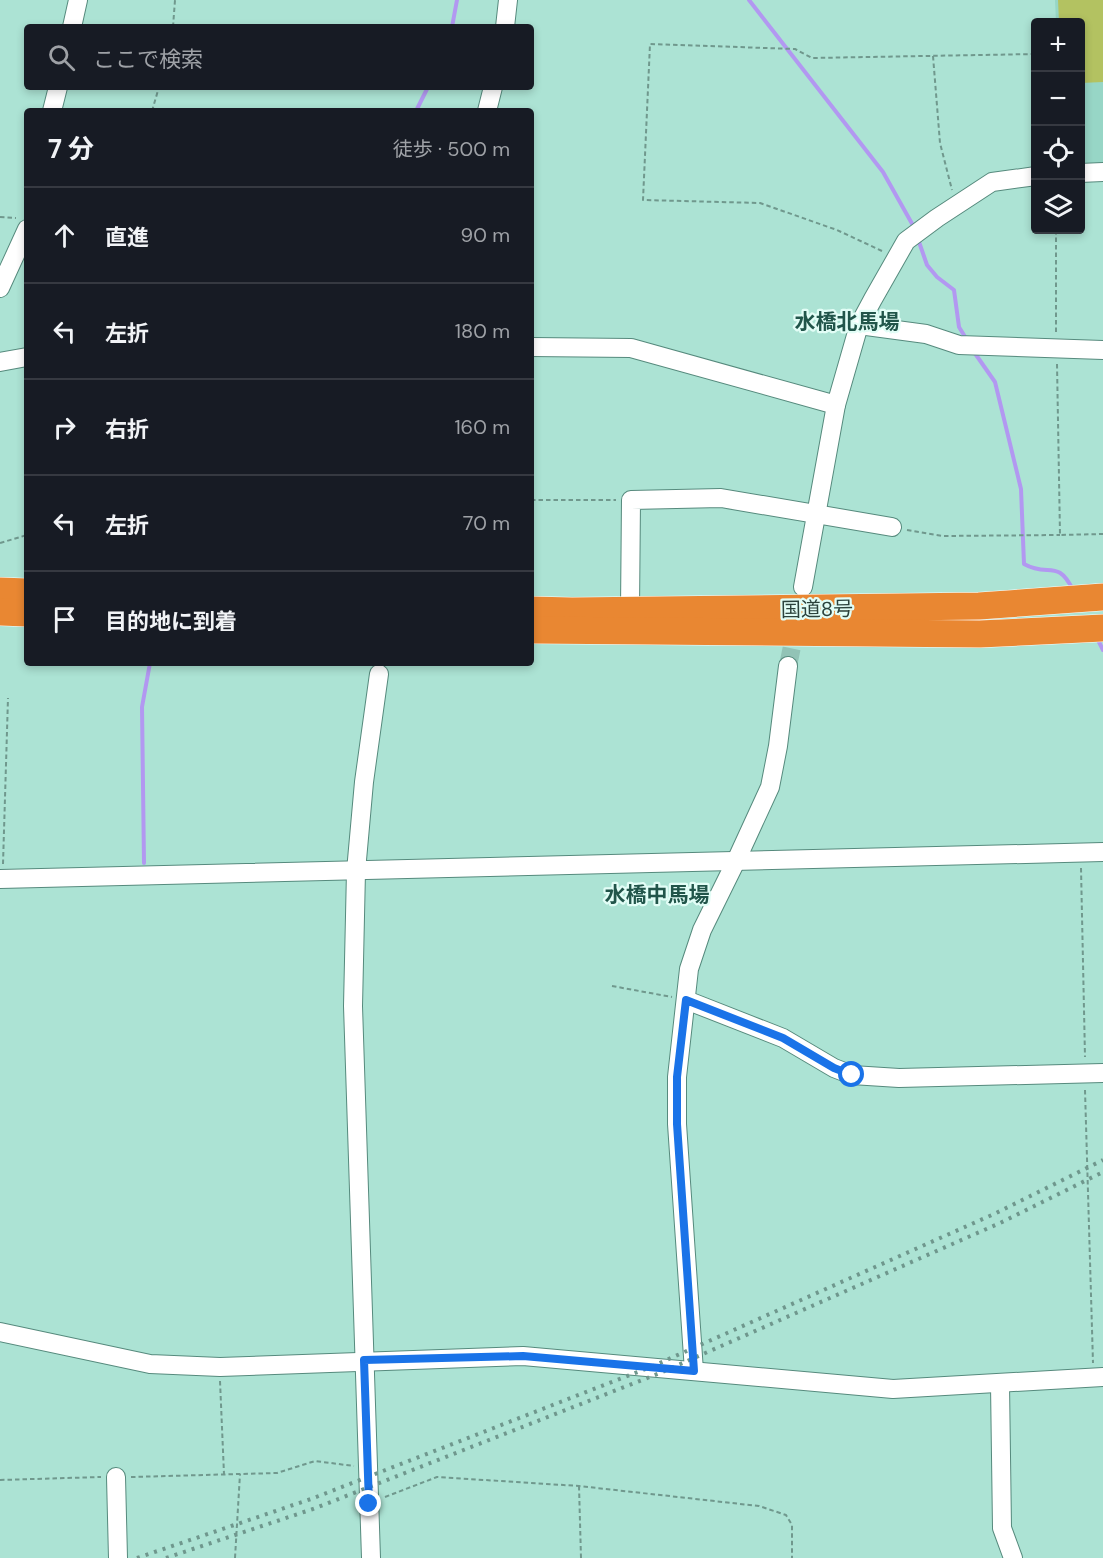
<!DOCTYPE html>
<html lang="ja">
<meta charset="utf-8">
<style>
body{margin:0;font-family:"DM Sans","Noto Sans JP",sans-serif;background:#20242c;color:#f1f3f6}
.controls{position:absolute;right:18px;top:18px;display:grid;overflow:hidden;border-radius:6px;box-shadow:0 3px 9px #0003}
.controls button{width:54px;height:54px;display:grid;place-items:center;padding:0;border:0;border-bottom:2px solid #363941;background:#171b24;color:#f1f3f6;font:30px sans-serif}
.stop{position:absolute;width:18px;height:18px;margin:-14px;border:4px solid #1a73e8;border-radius:50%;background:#fff}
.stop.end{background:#1a73e8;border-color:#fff;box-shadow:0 2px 6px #0008}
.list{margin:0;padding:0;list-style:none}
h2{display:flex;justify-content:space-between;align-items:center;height:78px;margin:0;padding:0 24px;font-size:26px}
h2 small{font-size:20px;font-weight:400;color:#9ea1a6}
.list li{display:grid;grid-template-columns:39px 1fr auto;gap:18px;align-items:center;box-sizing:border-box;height:96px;padding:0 24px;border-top:2px solid #363941}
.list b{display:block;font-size:22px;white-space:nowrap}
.list em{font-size:20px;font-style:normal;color:#9ea1a6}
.icon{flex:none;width:33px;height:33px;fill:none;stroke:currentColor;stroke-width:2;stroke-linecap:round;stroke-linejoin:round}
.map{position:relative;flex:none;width:1103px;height:1558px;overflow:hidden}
.search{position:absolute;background:#171b24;box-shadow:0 3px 9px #0003;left:24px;top:24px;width:510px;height:66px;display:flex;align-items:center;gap:15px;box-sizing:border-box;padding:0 21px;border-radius:6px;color:#9ea1a6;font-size:22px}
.panel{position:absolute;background:#171b24;box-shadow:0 3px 9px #0003;left:24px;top:108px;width:510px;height:558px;border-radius:6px}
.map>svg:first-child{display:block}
.built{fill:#97d6c6}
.green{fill:#b3c261}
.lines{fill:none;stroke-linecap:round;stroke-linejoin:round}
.stream{stroke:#b298f1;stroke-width:4}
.minor-tunnel{stroke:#92c3b6;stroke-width:18;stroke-dasharray:18 9;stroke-linecap:butt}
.minor-casing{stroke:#568a7d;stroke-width:20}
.highway-casing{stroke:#fff;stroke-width:28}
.path{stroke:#70988d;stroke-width:2;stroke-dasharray:4.5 3;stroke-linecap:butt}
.minor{stroke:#fff;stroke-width:18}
.highway{stroke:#e98732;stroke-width:27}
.rail{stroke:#6f978d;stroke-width:4;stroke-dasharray:3 6;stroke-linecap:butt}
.route{stroke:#1a73e8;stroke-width:8}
.labels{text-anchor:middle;stroke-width:4.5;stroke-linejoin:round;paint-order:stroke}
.street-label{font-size:20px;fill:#2b423c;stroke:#e2fdf6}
.neighbourhood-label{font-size:21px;font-weight:bold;fill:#21554a;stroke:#e2fdf6}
</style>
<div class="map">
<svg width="1103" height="1558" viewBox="0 0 1103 1558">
<rect width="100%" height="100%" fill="#ace3d4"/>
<polygon class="built" points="1055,0 1103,0 1103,167 1081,168 1080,22 1056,22"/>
<polygon class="green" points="1058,0 1103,0 1103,82 1081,83 1080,22 1059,22"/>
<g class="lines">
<g class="stream">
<polyline points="749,0 883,172 915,229"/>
<polyline points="452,27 457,0"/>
<polyline points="416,111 428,87"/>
<polyline points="918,239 927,265 937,277 954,290 959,327 967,340"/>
<path d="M974 352 995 382 1021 489 1024 564C1049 578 1057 558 1073 590"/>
<polyline points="1098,640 1103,650"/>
<polyline points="144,863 142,707 150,663"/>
</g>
<polyline class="minor-tunnel" points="788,666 797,622"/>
<defs>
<g id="minor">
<polyline points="72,27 78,0"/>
<polyline points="505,27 508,0"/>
<polyline points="52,111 58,87"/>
<polyline points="487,111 493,87"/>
<polyline points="1080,173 1103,172"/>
<polyline points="0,288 27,229"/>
<polyline points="859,325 926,334 959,345 1103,350"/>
<polyline points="531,347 631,348 836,405"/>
<polyline points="0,362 27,357"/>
<polyline points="803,587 836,405 859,325 873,299 906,241 937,218 992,182 1036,176"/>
<polyline points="630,610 631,500 721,498 892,527"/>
<polyline points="0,879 1103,852"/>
<polyline points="686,1000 783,1038 834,1068 852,1075 899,1078 1103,1073"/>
<polyline points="0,1332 150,1364 220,1367 523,1356 893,1389 1103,1377"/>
<polyline points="694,1371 677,1124 677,1077 689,969 702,930 736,861 770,787 778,746 788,666"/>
<polyline points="1000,1384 1002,1528 1013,1558"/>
<polyline points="116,1477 118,1558"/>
<polyline points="371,1558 353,1006 356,871 364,782 379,674"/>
</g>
<g id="highway">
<polyline points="0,591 27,592"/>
<polyline points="531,610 572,611 979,606 1103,597"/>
<polyline points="0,612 27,613"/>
<polyline points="531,630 980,634 1103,628"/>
</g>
</defs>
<use href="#minor" class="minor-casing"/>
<use href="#highway" class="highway-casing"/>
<g class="path">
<polyline points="173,27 175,0"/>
<polyline points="933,56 940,143 952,190"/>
<polyline points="152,111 159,87"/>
<polyline points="0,217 16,218"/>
<polyline points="1056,230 1056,332"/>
<polyline points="882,251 837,230 760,203 643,200 650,44 795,49 812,58 1036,54"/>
<polyline points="1057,364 1060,535 1103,534"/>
<polyline points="531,500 616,500"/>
<polyline points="907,530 943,536 1060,535"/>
<polyline points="0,543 27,535"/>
<polyline points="3,864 8,698"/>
<polyline points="1081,868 1085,1057"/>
<polyline points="612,986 672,997"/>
<polyline points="1085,1090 1093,1363"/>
<polyline points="220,1381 224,1474"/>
<polyline points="131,1477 277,1473 315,1461 354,1466"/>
<polyline points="0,1480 101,1477"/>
<polyline points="579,1486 581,1558"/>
<polyline points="385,1497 437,1477 579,1486 759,1506 786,1515 792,1525 792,1558"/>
<polyline points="235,1558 240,1474"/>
</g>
<use href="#minor" class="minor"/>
<use href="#highway" class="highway"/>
<g class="rail">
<polyline points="137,1558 311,1499 653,1366 994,1214 1103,1160"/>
<polyline points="166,1558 313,1509 660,1373 1000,1223 1103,1172"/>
</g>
</g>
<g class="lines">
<polyline class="route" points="369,1504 364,1360 523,1356 694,1371 677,1124 677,1077 686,1000 783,1038 834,1068 852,1075"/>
</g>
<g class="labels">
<g class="street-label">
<text transform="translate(817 609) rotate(-1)" y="7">国道8号</text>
</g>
<g class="neighbourhood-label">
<text x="847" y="329">水橋北馬場</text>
<text x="657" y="902">水橋中馬場</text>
</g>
</g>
</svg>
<div class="controls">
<button>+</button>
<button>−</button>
<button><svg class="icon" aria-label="locate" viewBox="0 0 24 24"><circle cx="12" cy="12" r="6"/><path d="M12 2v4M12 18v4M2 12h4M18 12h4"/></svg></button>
<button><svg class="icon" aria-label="layers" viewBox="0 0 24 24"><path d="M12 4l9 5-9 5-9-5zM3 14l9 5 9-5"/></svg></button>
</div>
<div class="stop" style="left:852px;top:1075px"></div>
<div class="stop end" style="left:369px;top:1504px"></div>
<div class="search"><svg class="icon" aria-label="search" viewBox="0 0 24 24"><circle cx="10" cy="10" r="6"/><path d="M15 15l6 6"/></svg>ここで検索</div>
<section class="panel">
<h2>7 分<small>徒歩 · 500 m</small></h2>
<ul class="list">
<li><svg class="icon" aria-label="ahead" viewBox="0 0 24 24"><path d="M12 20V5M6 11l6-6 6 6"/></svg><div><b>直進</b></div><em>90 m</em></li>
<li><svg class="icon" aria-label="left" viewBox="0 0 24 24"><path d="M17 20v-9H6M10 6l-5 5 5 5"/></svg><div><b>左折</b></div><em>180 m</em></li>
<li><svg class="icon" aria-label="right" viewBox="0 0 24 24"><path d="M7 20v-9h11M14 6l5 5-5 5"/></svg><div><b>右折</b></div><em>160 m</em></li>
<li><svg class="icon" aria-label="left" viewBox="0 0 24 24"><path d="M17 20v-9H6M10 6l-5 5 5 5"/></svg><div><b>左折</b></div><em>70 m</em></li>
<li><svg class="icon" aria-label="arrive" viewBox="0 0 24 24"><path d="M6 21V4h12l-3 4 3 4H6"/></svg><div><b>目的地に到着</b></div></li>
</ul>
</section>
</div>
